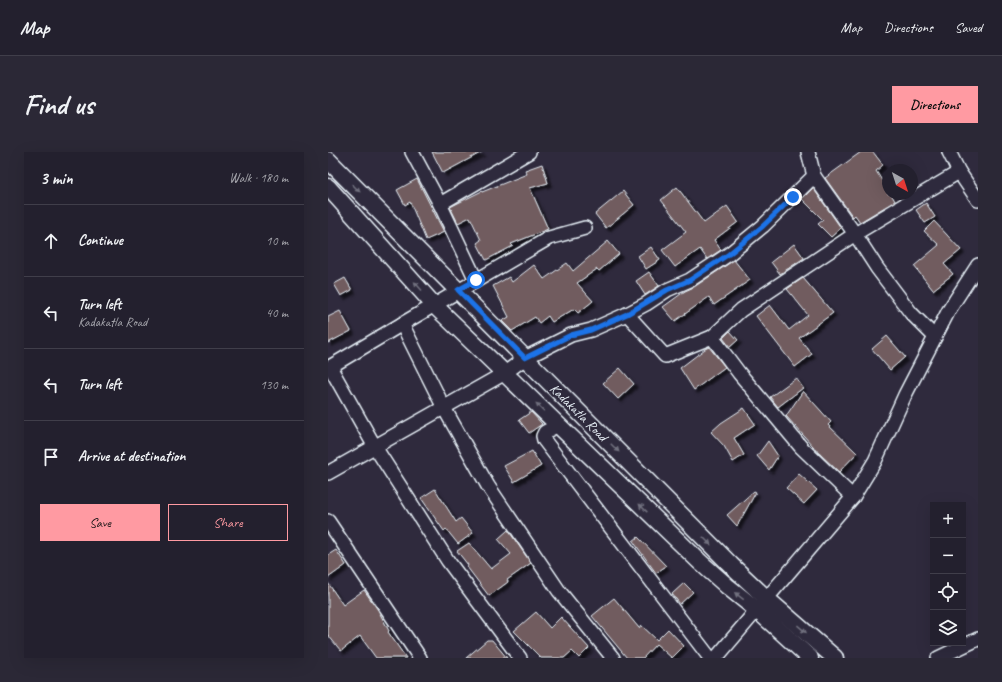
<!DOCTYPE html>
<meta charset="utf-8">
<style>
body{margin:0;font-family:Caveat,sans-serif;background:#2b2836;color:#f1f3f6}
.controls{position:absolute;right:12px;bottom:12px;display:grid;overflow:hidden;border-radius:0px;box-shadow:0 4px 16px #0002}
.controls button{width:36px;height:36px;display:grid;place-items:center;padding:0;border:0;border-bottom:1px solid #403e4a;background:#23202e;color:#f1f3f6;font:20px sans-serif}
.compass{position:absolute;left:554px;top:12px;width:36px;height:36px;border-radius:50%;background:#23202e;box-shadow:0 4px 16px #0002;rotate:141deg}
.stop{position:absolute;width:12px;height:12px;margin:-9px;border:3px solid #1a73e8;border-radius:50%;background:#fff}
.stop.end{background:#1a73e8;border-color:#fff;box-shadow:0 1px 4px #0008}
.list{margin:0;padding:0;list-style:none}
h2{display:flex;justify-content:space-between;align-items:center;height:52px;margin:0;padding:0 16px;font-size:17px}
h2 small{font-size:13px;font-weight:400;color:#a3a3aa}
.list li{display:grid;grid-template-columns:26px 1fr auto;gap:12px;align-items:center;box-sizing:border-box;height:72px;padding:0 16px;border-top:1px solid #403e4a}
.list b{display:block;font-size:15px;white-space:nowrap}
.list p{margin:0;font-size:13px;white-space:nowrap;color:#a3a3aa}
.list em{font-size:13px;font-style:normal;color:#a3a3aa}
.actions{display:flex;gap:8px;padding:12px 16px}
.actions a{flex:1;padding:9px 0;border:1px solid #ff9aa2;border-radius:0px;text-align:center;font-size:14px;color:#ff9aa2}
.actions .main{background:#ff9aa2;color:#111}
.icon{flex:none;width:22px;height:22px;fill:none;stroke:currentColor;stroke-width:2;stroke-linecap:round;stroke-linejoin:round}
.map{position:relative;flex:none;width:650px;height:506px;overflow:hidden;border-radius:0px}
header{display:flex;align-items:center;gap:24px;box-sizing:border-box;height:56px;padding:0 20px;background:#23202e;border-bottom:1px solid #403e4a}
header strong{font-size:19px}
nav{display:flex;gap:22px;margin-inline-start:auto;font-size:14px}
.intro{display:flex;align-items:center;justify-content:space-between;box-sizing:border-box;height:96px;padding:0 24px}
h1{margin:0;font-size:28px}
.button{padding:10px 18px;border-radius:0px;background:#ff9aa2;color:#111;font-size:14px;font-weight:700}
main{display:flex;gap:24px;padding:0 24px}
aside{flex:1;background:#23202e;border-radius:0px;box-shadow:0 4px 16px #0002}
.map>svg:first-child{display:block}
.building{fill:#715c5f;stroke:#e8f1f8;filter:url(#shadow)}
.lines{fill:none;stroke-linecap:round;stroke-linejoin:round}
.minor-casing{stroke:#e8f1f8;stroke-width:16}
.tertiary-casing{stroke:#e8f1f8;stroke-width:19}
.minor{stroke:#2f2a3d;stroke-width:13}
.tertiary{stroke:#2f2a3d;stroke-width:16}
.oneway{fill:#70707e}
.route{stroke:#1a73e8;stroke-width:5}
.labels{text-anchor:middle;stroke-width:3.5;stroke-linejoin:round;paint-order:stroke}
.street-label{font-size:14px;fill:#e8f1f8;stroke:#2f2a3d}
</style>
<header>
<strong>Map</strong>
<nav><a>Map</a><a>Directions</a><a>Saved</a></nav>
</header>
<div class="intro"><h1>Find us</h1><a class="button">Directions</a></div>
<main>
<aside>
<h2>3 min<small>Walk · 180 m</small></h2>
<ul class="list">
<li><svg class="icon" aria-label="ahead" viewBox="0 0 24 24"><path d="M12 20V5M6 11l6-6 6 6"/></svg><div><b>Continue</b></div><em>10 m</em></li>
<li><svg class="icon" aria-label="left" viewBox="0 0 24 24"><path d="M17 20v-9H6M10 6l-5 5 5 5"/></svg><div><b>Turn left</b><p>Kadakatla Road</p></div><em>40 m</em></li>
<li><svg class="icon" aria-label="left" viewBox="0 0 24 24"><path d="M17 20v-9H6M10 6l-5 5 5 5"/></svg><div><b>Turn left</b></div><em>130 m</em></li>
<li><svg class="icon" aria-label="arrive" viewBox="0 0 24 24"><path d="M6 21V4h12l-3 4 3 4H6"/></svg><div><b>Arrive at destination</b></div></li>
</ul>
<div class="actions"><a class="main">Save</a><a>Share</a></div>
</aside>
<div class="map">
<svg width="650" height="506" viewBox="0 0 650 506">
<defs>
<filter id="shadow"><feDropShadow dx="3.5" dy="3.5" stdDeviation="1" flood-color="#0009"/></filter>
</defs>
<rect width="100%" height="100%" fill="#2f2a3d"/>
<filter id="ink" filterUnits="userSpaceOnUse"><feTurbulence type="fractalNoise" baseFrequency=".025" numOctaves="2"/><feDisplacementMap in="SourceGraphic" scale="8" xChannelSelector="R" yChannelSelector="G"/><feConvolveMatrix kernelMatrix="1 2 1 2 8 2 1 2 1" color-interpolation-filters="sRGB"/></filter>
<g filter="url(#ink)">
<g class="building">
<polygon points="104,0 154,0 115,21"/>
<polygon points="533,0 545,0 555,13 548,19 560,38 560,42 563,42 567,49 532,70 527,63 525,65 497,26"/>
<polygon points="214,12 220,31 202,36 220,77 183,92 185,94 158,108 149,91 153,88 142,65 130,71 122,55 154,39 154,40 199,22 197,18"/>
<polygon points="89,27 116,80 98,88 82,50 77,53 69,38"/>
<polygon points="349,35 376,71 399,54 410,70 386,88 393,98 379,107 372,97 347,115 334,98 358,80 333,48"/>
<polygon points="485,36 513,76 503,85 490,72 495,68 474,47"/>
<polygon points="295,39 306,53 278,76 267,62"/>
<polygon points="598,51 607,65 597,71 588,58"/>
<polygon points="606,69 633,98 616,112 625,122 605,138 586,114 611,93 596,79"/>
<polygon points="280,89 291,102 271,119 269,117 249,131 265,149 250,161 246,157 224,170 220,164 211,171 207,165 184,179 174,169 181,165 165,134 181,125 184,130 206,113 216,127 239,111 245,119"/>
<polygon points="466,92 476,106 452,122 443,110"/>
<polygon points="323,95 332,108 318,117 310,104"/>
<polygon points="406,108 422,128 386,153 381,145 347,169 335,155 357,139 366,135"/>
<polygon points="321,120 331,134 317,143 308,129"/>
<polygon points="17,126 24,138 13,144 6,132"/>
<polygon points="475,126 505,161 471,186 484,202 467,215 428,164 442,153 461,178 480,163 459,137"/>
<polygon points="12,159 23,179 0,191 0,165"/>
<polygon points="402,179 410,188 402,195 395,186"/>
<polygon points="559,184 577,205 562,218 544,197"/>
<polygon points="381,195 397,215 366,238 352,216 377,197"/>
<polygon points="292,216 306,232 290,247 275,231"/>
<polygon points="468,226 475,236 450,255 442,245"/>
<polygon points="475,239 503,270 500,273 529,301 511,320 493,303 458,264"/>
<polygon points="416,256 427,272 406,286 416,303 405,310 396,294 383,280 393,271"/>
<polygon points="203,260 214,272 201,281 191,268"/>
<polygon points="440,289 450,304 441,318 429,304"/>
<polygon points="204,299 213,314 186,330 176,314"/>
<polygon points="471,322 489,338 476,352 458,336"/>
<polygon points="107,337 128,370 133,366 145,381 130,392 118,377 116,379 93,346"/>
<polygon points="426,339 428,340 409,374 399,363"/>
<polygon points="180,378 203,411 179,428 180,430 161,444 139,415 140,413 129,399 141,391 163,417 183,402 170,387"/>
<polygon points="310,385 338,414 328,421 305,389"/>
<polygon points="8,398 18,413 0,426 0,403"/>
<polygon points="0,431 15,453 36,438 50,458 61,479 60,480 78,506 48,506 32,484 13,499 0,483"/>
<polygon points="356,431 365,440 352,452 344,442"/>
<polygon points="286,446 311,476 313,473 329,488 340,477 356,494 344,506 328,492 315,506 299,506 264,464"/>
<polygon points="208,460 222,476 233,465 261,496 251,506 244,499 236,506 213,506 186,479"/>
<polygon points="159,488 164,488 179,506 138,506"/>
</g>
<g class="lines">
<defs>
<g id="minor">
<polyline points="84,0 112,52 148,128"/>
<polyline points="480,0 486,24 527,82 549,116 583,161 607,185"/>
<polyline points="621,0 631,20 650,48"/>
<polyline points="112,52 201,0"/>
<polyline points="299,162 337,204 384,185 413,158 527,82 631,20"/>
<polyline points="74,172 116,256 160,334 231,439 285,506"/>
<polyline points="384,185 411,221 473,295 525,345"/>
<polyline points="2,215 47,295 120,409 192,506"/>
<polyline points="0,216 74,172 221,86 257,76"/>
<polyline points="230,273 217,280 215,284 216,288 382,506"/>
<polyline points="0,321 177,221 197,206 243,183 263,178 299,162 318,152 339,138 362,128 401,102 435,74 486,24"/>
<polyline points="0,369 92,506"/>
<polyline points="388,506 525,345 547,309 577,243 621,158 650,113"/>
<polyline points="610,506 650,487"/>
</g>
<g id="tertiary">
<polyline points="0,8 403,413 439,447 507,506"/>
<polyline points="0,35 106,153 372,410 399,434 429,458 482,506"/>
</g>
</defs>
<use href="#minor" class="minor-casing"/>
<use href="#tertiary" class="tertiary-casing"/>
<use href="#minor" class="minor"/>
<use href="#tertiary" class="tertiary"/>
</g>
<defs><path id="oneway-solid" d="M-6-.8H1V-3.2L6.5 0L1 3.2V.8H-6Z"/></defs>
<g class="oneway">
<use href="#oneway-solid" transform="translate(28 36) rotate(45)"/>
<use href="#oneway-solid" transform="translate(90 134) rotate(-132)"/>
<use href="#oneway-solid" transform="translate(212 255) rotate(-136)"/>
<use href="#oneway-solid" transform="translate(287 296) rotate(45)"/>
<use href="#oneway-solid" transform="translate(315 356) rotate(-136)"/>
<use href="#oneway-solid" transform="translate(379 389) rotate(45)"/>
<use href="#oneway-solid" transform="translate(411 444) rotate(-142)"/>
<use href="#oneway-solid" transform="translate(474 477) rotate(40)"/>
</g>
</g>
<g class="lines" filter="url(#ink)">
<polyline class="route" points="148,128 130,138 197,206 243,183 263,178 299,162 339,138 362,128 401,102 435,74 465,45"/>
</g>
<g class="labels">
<g class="street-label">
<text transform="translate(251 260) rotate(45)" y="5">Kadakatla Road</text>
</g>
</g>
</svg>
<div class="controls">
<button>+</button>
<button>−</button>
<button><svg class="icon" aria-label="locate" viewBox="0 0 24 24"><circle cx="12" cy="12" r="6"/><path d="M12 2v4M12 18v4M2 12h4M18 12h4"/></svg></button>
<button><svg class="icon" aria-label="layers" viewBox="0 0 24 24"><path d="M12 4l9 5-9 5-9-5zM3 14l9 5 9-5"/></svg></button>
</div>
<svg class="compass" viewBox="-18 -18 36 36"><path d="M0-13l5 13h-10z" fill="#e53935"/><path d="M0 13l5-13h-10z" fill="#a3a3aa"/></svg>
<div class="stop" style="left:148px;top:128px"></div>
<div class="stop end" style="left:465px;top:45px"></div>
</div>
</main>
